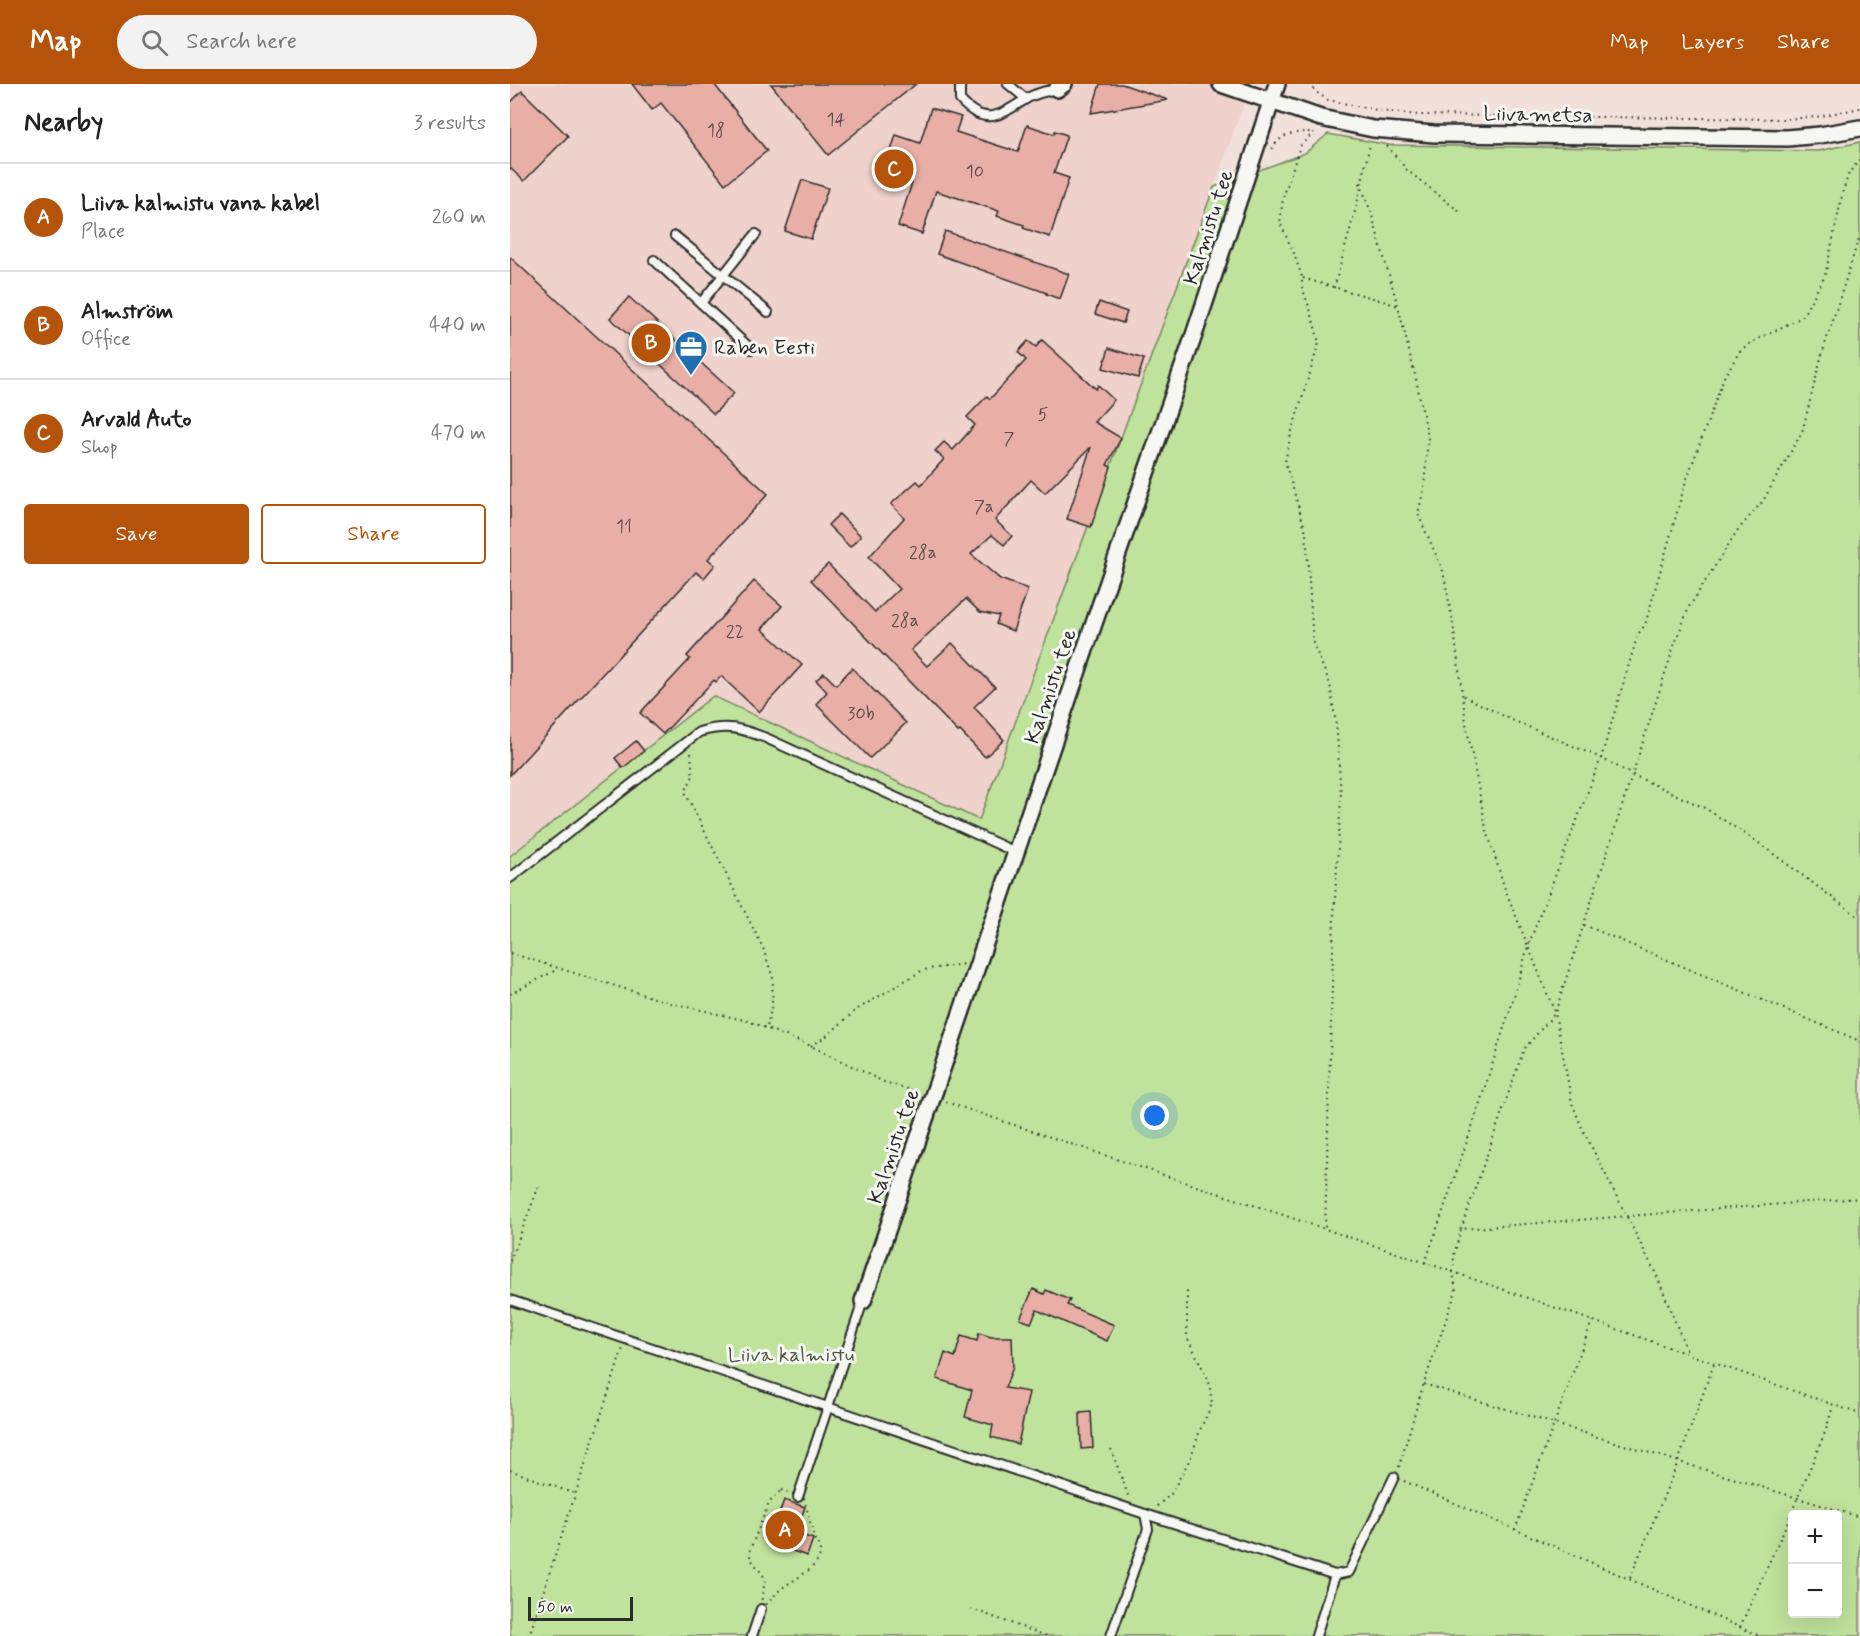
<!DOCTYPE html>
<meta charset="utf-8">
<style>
body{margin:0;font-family:Mynerve,sans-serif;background:#f2f2f2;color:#222}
.controls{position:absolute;right:18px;bottom:18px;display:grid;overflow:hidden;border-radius:6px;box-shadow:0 6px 24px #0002}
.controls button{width:54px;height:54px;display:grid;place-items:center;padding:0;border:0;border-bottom:2px solid #e0e0e0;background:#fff;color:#222;font:30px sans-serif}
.scale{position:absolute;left:18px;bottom:15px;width:105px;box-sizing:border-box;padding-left:6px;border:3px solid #2b2b2b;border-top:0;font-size:16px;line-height:21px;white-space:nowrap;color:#2b2b2b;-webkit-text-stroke:4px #f6f6f2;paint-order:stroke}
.you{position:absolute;left:645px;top:1032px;width:21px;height:21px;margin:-15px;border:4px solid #fff;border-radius:50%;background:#1a73e8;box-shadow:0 0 0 9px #1a73e833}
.badge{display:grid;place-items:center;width:39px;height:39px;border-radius:50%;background:#b45309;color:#fff;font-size:20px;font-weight:700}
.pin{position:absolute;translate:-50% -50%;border:3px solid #fff;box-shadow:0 2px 6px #0006}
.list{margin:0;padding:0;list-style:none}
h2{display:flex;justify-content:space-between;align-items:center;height:78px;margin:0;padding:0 24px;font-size:26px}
h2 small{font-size:20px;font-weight:400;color:#767676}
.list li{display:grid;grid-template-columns:39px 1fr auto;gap:18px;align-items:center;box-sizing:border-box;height:108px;padding:0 24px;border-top:2px solid #e0e0e0}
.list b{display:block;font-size:22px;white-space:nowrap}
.list p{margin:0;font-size:20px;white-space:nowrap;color:#767676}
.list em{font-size:20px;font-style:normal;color:#767676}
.actions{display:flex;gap:12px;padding:18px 24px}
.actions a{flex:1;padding:14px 0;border:2px solid #b45309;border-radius:6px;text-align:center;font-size:21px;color:#b45309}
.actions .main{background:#b45309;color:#fff}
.icon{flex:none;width:33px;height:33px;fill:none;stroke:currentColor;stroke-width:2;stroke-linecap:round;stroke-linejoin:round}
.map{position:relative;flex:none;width:1350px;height:1552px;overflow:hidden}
header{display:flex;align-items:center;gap:36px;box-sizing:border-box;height:84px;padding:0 30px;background:#b45309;color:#fff}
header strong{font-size:28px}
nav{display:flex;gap:33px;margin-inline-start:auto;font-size:21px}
.search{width:420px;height:54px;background:#f2f2f2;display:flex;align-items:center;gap:15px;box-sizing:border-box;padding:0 21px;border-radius:33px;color:#767676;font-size:22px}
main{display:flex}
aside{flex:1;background:#fff}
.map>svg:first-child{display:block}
.built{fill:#efd2cb}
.green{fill:#bfe29c;stroke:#758664;stroke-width:1.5;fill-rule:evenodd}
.building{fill:#e9afa6;stroke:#2b2b2b;stroke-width:1.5}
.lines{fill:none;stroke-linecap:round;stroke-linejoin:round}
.service-casing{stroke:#2b2b2b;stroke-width:12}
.minor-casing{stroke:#2b2b2b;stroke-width:20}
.path{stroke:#2b2b2b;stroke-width:2;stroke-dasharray:1.5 4.5;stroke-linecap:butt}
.service{stroke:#f6f6f2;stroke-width:8}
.minor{stroke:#f6f6f2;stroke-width:15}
.labels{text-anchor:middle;stroke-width:6;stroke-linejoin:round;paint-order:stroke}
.number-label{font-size:18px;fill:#5a4c4a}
.street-label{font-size:21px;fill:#2b2b2b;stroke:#f6f6f2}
.poi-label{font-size:21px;fill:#2b2b2b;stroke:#f6f6f2;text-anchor:start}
.park-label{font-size:21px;fill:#505947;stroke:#f6f6f2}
</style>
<header>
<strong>Map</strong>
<div class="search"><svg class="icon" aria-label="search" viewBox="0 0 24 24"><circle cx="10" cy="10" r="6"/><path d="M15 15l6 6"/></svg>Search here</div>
<nav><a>Map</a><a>Layers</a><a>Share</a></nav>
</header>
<main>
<aside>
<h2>Nearby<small>3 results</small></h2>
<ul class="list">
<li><span class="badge">A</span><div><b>Liiva kalmistu vana kabel</b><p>Place</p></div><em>260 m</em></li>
<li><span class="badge">B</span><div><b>Almström</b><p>Office</p></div><em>440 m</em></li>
<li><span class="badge">C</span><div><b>Arvald Auto</b><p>Shop</p></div><em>470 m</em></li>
</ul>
<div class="actions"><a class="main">Save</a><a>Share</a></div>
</aside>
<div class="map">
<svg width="1350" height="1552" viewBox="0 0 1350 1552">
<rect width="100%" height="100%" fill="#f2e1db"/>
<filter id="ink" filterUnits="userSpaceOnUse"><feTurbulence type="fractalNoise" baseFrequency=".0167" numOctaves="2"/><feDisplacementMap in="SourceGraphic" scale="12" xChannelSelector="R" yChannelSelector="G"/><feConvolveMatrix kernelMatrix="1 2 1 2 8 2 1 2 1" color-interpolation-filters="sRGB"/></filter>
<g filter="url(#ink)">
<polygon class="built" points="0,0 741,0 704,103 469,736 203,612 0,772"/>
<path class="green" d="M818 50 879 61 1309 67 1350 58V1552H0V772L203 612 469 736 704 103 795 69ZM1282 1430H1328V1530H1282Z"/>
<g class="building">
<polygon points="122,0 204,0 257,67 215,100 151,19 142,26"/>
<polygon points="261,0 406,0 318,71"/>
<polygon points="590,0 612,0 658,16 581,29"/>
<polygon points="12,7 58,52 14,97 0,84 0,19"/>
<polygon points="421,24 451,33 446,48 508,68 517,41 544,50 545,47 557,51 544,89 559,94 540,153 513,144 514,141 487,132 489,127 426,107 412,150 388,142 402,99 374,89 386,51 410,59"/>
<polygon points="292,96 318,104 301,155 275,147"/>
<polygon points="435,147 559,190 550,215 536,210 537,209 427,170"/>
<polygon points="0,173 258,410 198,475 205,481 194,494 186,488 0,691"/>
<polygon points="119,213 224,309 204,330 100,234"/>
<polygon points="589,218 617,228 613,239 585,230"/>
<polygon points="532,256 586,305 588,301 604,316 584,338 611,354 597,381 601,383 581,443 557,435 581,363 535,409 521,396 485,436 502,452 494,461 482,451 461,470 490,495 518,505 503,547 486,540 489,532 470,528 456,515 401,566 417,582 442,559 485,603 464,623 494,656 475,673 450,647 448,648 301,496 318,480 365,528 389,505 359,473 394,434 381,420 407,397 411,401 434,375 425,367 434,358 443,366 465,341 457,333 477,312 480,315 516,276 508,268 518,257 526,263"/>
<polygon points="599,264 634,275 628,294 593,284"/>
<polygon points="329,430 351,452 340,463 318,441"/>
<polygon points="244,497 272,522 252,545 292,581 249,628 211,592 206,598 204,596 153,650 130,629 180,575 177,572"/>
<polygon points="342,584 396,639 360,674 306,620 317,608 306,596 314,589 326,601"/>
<polygon points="126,657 134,667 113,684 105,674"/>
<polygon points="523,1205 534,1210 536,1206 560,1216 557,1221 604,1241 597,1257 527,1226 521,1239 510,1235"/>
<polygon points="469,1249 481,1253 502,1253 503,1283 495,1304 519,1308 508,1360 481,1353 483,1341 455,1333 462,1306 427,1295 435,1269 445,1273 451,1252 467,1257"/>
<polygon points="581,1328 583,1364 571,1365 570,1329"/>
<polygon points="274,1416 295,1423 286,1449 303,1455 297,1472 274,1464 276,1458 261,1453"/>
</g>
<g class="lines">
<defs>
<g id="service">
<path d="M451 0 450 3V16C475 43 489 32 516 15 525 9 536 7 547 5"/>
<polyline points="498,0 516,15"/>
<polyline points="165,152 258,228"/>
<polyline points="144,176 241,265"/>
<polyline points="191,219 246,150"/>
<path d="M0 794 189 648C217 640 230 644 256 654L505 768"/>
<polyline points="0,1216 635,1430 825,1491 839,1488 884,1393"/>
<polyline points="288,1413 353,1217"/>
<polyline points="242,1552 251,1525"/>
<polyline points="601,1552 638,1445 635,1430"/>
<polyline points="806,1552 825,1491"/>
</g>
<g id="minor">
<polyline points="711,0 811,34 863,45 924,50 1277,54 1310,51 1350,44"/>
<polyline points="547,5 554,0"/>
<polyline points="353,1217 594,510 684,251 767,0"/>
</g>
</defs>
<use href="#service" class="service-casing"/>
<use href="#minor" class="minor-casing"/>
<g class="path">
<polyline points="799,0 806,8 818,16 871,27 909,31 1275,35 1306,33 1350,24"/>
<polyline points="804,48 790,62 773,114 770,139 783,167 792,193 792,203 802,231 809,259 781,350 775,378 796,448 803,559 820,600 827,648 831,713 824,832 815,1145"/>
<polyline points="877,62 897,86 950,128"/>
<path d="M762 65C771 49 786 48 803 48"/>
<polyline points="850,99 861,128 888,222 906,295 918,354 914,404 908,430 933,487 943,539 956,639 976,744 995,805 1045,929 1062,1019 1072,1044 1147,1192 1178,1270"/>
<path d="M793 194C824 204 856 211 888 222"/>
<polyline points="824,204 847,120 860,60"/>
<polyline points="954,612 1002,636 1091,674 1123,691 1195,724 1246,757 1350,834"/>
<polyline points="181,669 183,692 175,708 253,864 263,894 262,920 257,943"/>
<polyline points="1074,841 1350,957"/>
<polyline points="0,869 157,918 238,937 301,962 374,998 408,1008"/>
<polyline points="0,910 48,885"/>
<polyline points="301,962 318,951 346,926 413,886 454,880"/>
<polyline points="436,1018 943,1188 1350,1330"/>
<polyline points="951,1145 1014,965 1045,929 1164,562 1179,523 1227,447 1253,417 1292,348 1312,270 1350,151"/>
<polyline points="0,1177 29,1102"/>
<polyline points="915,1179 965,1034 1003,916 1018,862 1091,674 1128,550 1135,541 1175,400 1214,293 1230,267 1242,258 1292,233 1315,192 1333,107 1339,89 1350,75"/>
<polyline points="914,1300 1350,1433"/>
<polyline points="601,1365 619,1414"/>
<polyline points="889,1383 912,1305 946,1207 943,1188 944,1171 951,1145 1350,1114"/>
<polyline points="0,1386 65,1410"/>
<polyline points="894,1397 1250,1552"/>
<path d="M271 1406 294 1415 305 1456C323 1477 289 1492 275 1502 266 1508 260 1518 251 1525L250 1522 253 1510 255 1494 241 1475 239 1468 259 1419Z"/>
<polyline points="647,1422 661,1410 681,1373 690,1346 702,1320 699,1297 677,1253 677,1203"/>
<polyline points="1005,1446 1082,1237"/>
<polyline points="1120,1494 1168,1378 1204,1280"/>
<polyline points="461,1525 537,1552"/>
<polyline points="1230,1543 1277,1439 1316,1346 1323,1322"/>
<polyline points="19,1552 113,1264"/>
</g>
<use href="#service" class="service"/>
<use href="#minor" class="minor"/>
</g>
</g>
<defs>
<symbol id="office-pin" viewBox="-11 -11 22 30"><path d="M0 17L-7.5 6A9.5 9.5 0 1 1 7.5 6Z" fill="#1f6fb2" stroke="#f6f6f2"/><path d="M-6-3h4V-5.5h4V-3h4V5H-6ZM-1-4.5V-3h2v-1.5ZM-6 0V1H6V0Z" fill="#fff"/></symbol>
</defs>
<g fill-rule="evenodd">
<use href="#office-pin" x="162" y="244" width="38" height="52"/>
</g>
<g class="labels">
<g class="number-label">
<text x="326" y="41">14</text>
<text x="206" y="52">18</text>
<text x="465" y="93">10</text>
<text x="533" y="336">5</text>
<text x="499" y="360">7</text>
<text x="474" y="428">7a</text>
<text x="114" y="448">11</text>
<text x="413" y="474">28a</text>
<text x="395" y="542">28a</text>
<text x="225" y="553">22</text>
<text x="351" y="635">30b</text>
</g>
<g class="street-label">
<text transform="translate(1028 30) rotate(1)" y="7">Liivametsa</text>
<text transform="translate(698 143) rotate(-72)" y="7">Kalmistu tee</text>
<text transform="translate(540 602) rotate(-71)" y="7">Kalmistu tee</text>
<text transform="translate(383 1062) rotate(-71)" y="7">Kalmistu tee</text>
</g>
<g class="poi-label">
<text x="204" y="270">Raben Eesti</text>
</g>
<g class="park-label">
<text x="281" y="1277">Liiva kalmistu</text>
</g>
</g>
</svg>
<div class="controls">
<button>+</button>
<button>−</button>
</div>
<div class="scale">50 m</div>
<div class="you"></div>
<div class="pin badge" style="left:275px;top:1446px">A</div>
<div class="pin badge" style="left:141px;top:259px">B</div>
<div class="pin badge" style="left:384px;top:85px">C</div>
</div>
</main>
